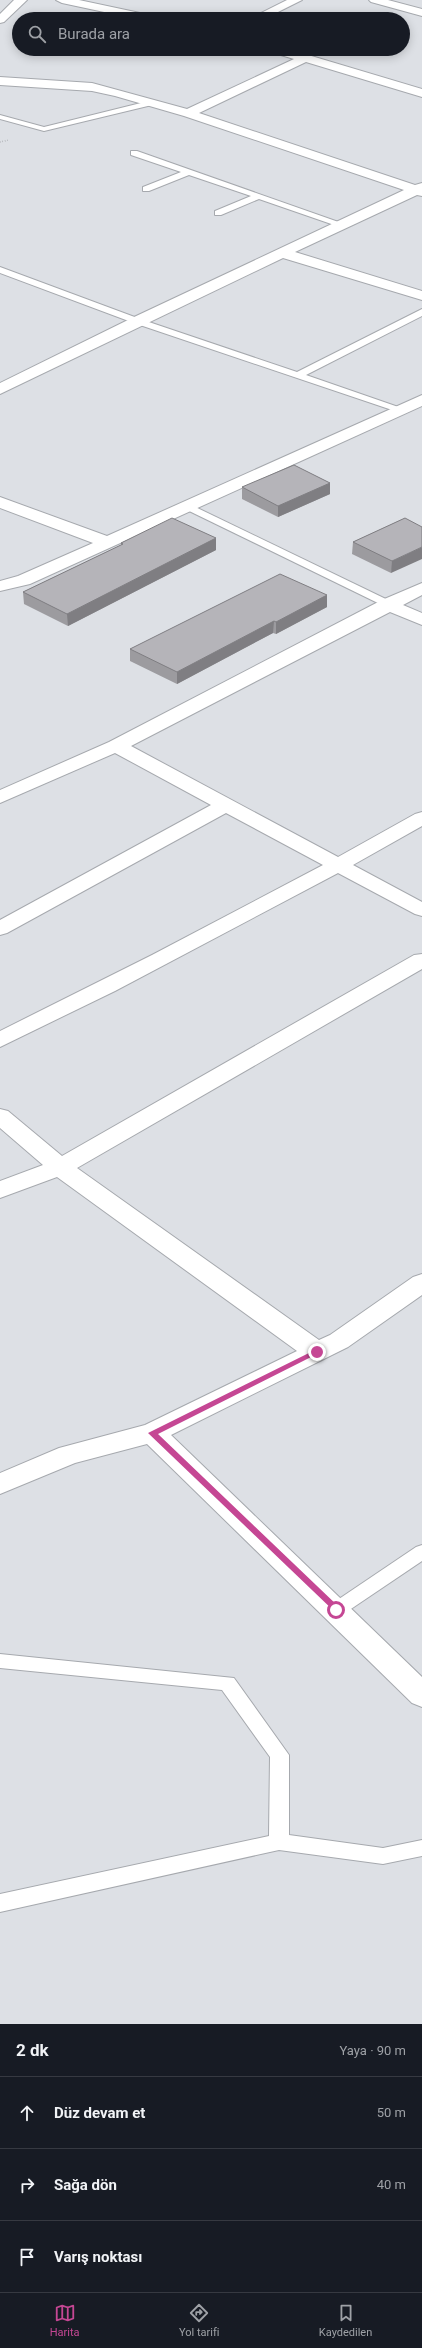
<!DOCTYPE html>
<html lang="tr">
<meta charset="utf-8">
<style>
body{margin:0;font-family:Roboto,sans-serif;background:#20242c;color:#f1f3f6}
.stop{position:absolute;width:12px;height:12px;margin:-9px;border:3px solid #c54794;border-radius:50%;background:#fff}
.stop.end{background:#c54794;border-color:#fff;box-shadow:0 1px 4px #0008}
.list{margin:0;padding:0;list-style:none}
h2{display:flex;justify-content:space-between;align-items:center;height:52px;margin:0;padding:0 16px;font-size:17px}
h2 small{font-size:13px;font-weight:400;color:#9ea1a6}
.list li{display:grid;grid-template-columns:26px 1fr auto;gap:12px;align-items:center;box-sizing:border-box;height:72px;padding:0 16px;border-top:1px solid #363941}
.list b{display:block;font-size:15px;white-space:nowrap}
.list em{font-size:13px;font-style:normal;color:#9ea1a6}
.icon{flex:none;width:22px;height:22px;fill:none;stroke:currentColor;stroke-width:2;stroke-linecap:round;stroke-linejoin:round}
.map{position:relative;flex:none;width:422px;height:2024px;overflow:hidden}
.search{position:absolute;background:#171b24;box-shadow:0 2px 10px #0003;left:12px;right:12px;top:12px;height:44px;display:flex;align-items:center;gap:10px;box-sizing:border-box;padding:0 14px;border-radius:22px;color:#9ea1a6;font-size:15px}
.sheet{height:268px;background:#171b24}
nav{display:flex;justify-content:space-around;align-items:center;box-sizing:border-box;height:56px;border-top:1px solid #363941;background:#171b24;font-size:11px;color:#9ea1a6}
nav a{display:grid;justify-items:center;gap:2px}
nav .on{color:#c54794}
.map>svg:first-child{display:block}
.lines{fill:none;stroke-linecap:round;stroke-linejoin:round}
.service-casing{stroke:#a6a9ae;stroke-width:2}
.minor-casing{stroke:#a6a9ae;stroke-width:2}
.path{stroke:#9c9ea2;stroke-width:1.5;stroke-dasharray:0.5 2;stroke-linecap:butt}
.service{fill:#fff;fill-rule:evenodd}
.minor{fill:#fff;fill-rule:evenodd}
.wall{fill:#9c9b9f}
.shaded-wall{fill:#7f7e82}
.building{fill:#b5b4b9;stroke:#7f7e82}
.route{fill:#c54794}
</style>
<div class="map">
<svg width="422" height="2024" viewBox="0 0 422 2024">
<rect width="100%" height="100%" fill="#dde0e5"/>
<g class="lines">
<defs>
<g id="service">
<polygon points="149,101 152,101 152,105 44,131 0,119 0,115 44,127"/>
<polygon points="131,151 137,151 347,225 340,227 259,199 221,215 215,215 215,211 251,196 189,175 149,191 143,191 143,187 181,172 131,155"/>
<polygon points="0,267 140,319 297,372 422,309 422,316 306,375 407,410 406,412 398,412 134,323 0,273"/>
<polygon points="187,503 392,602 394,604 388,607 384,606 183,508 183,504"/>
<polygon points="422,1545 422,1561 342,1615 336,1617 330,1615 327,1610 330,1605 416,1547"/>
<polygon points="0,1654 234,1678 289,1755 289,1835 383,1848 422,1840 422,1856 383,1864 279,1850 0,1912 0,1894 269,1836 270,1757 222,1690 0,1668"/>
</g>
<g id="minor">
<polygon points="14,0 27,0 4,22 0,23 0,14"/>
<polygon points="56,0 79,0 154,16 160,19 137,19 62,3"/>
<polygon points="287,0 302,0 264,19 249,19"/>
<polygon points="369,0 388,0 422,9 422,16 371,2"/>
<polygon points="269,49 288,49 422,89 422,97 306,62 199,113 415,185 422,183 422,196 417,195 295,252 422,291 422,300 283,258 0,394 0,383 132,318 404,190 184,116 115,96 92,91 0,85 0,77 92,83 187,109 294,59 271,52"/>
<polygon points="422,395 422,406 30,584 0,591 0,581 18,576 93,543 0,508 0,497 107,536"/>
<polygon points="422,583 422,595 403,605 422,613 422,625 390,612 131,746 338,857 415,814 422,812 422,826 353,865 422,902 422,916 415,914 338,873 115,991 0,1047 0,1031 152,955 323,865 226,813 7,933 0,935 0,920 211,805 115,753 0,803 0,790 109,742 382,600"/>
<polygon points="422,954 422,969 77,1168 319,1340 330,1335 413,1277 422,1274 422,1295 348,1347 171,1435 422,1677 422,1707 412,1703 147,1444 75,1463 0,1494 0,1473 59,1448 145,1425 297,1351 57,1177 0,1198 0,1181 43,1165 0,1128 0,1109 8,1111 62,1156 414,955"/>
</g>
</defs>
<use href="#service" class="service-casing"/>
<use href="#minor" class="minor-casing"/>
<polyline class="path" points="0,142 9,140"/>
<use href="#service" class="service"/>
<use href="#minor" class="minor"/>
</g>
<g class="wall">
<polygon points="330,483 330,494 278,517 242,499 242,487"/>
<polygon points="405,518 391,573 352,554 353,542"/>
<polygon points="216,538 216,550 68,626 24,604 23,592 121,545 121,543"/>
<polygon points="327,595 327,607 276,634 273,633 177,684 130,661 130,649"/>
</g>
<g class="shaded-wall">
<polygon points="330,483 330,494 278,517 278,506"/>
<polygon points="216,538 216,550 68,626 67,614"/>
<polygon points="422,547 422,559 391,573 392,561"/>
<polygon points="327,595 327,607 276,634 276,622"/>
<polygon points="274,621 273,633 177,684 177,672"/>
</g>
<g class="building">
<polygon points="294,465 330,483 278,506 242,487"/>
<polygon points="172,518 216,538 67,614 23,592 123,544 121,543"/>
<polygon points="405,518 422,527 422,547 392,561 353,542"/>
<polygon points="280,574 327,595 276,622 274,621 177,672 130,649"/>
</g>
<polygon class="route" points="315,1350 321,1352 158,1434 339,1607 339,1612 336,1613 148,1433"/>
</svg>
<div class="stop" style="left:336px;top:1610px"></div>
<div class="stop end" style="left:317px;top:1352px"></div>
<div class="search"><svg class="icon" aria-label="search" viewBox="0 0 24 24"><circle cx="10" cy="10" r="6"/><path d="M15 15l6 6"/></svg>Burada ara</div>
</div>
<section class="sheet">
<h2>2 dk<small>Yaya · 90 m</small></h2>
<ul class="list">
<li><svg class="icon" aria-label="ahead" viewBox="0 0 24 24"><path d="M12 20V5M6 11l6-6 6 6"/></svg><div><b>Düz devam et</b></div><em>50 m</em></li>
<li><svg class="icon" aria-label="right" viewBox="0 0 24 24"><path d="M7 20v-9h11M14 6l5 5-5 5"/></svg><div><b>Sağa dön</b></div><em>40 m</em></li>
<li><svg class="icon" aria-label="arrive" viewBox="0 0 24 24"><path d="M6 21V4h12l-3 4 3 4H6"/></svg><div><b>Varış noktası</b></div></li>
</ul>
</section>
<nav>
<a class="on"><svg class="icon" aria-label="map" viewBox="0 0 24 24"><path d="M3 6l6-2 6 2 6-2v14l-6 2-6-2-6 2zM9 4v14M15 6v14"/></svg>Harita</a>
<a><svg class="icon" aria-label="directions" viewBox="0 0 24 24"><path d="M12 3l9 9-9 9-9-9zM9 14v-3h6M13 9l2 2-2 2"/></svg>Yol tarifi</a>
<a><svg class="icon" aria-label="saved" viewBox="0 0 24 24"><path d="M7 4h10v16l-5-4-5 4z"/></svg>Kaydedilen</a>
</nav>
